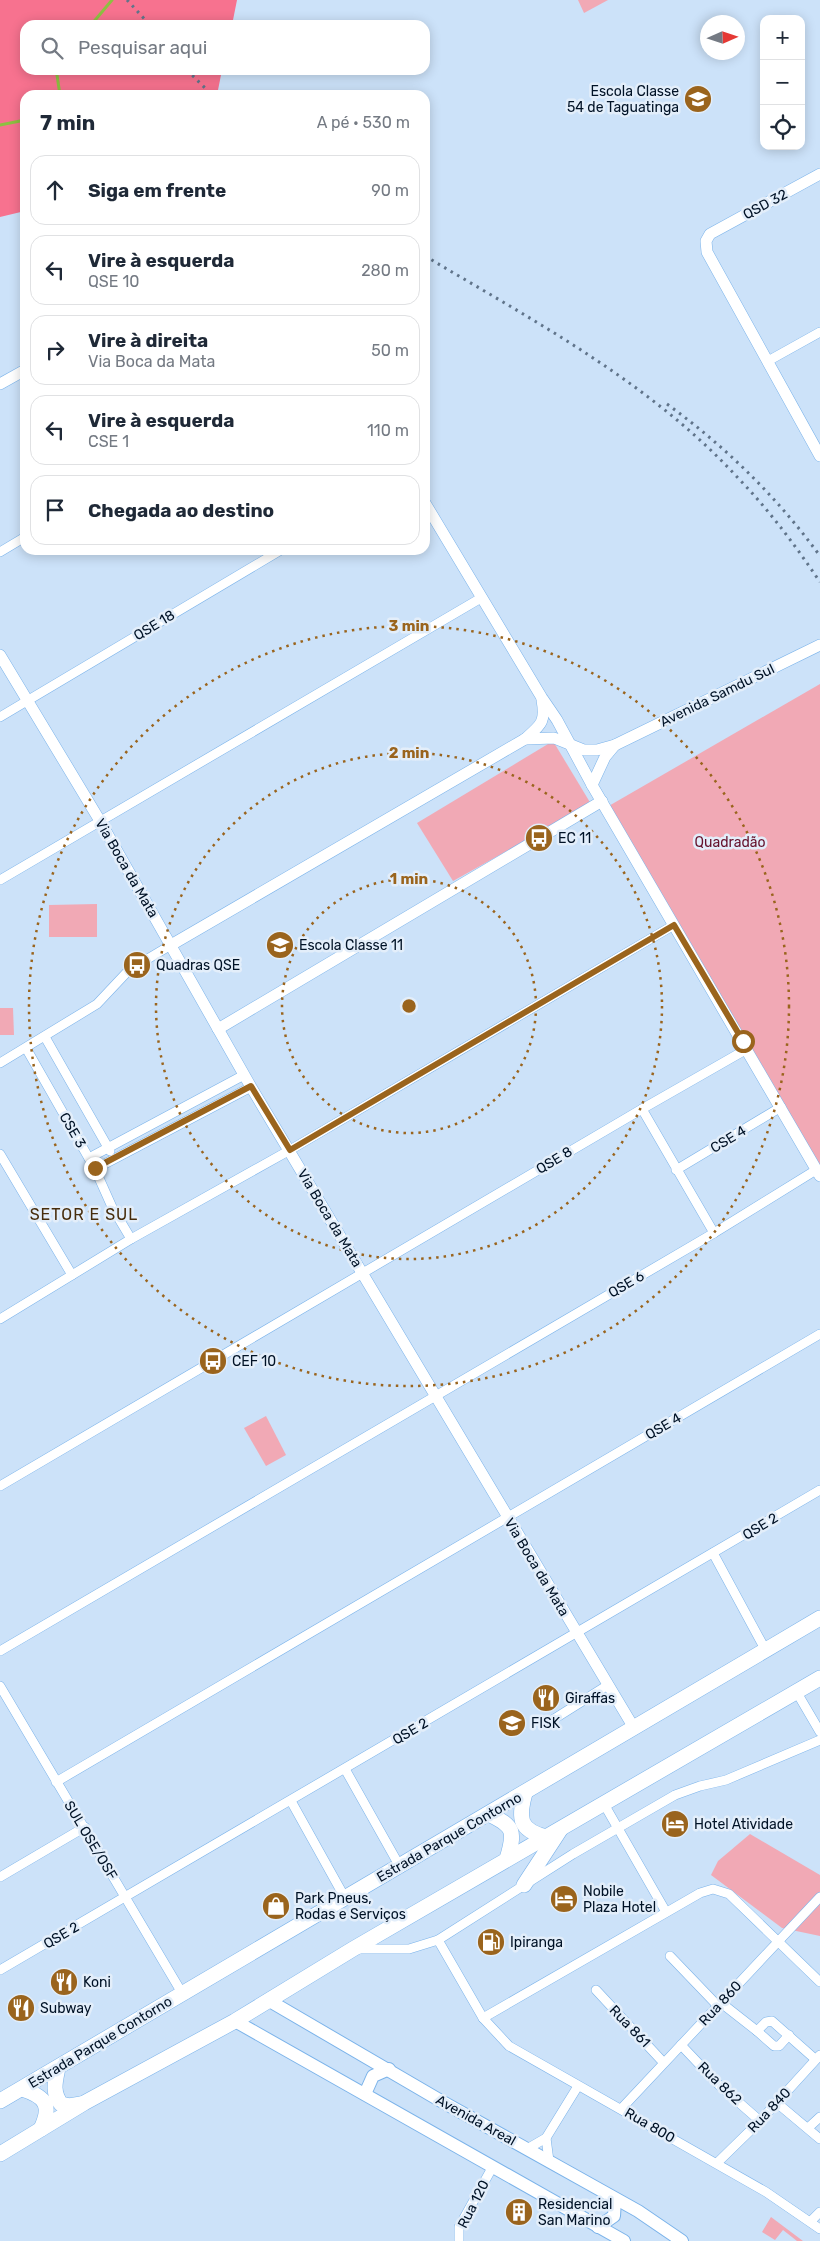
<!DOCTYPE html>
<html lang="pt">
<meta charset="utf-8">
<style>
body{margin:0;font-family:Rubik,sans-serif;background:#f6f6f7;color:#1f2937}
.controls{position:absolute;right:15px;top:15px;display:grid;overflow:hidden;border-radius:10px;box-shadow:0 2px 12px #0003}
.controls button{width:45px;height:45px;display:grid;place-items:center;padding:0;border:0;border-bottom:1px solid #e0e1e3;background:#fff;color:#1f2937;font:25px sans-serif}
.compass{position:absolute;left:700px;top:15px;width:45px;height:45px;border-radius:50%;background:#fff;box-shadow:0 2px 12px #0003;rotate:87deg}
.stop{position:absolute;width:15px;height:15px;margin:-11px;border:4px solid #9a641d;border-radius:50%;background:#fff}
.stop.end{background:#9a641d;border-color:#fff;box-shadow:0 1px 5px #0008}
.list{margin:0;padding:0;list-style:none}
h2{display:flex;justify-content:space-between;align-items:center;height:65px;margin:0;padding:0 20px;font-size:21px}
h2 small{font-size:16px;font-weight:400;color:#747a83}
.list li{display:grid;grid-template-columns:32px 1fr auto;gap:15px;align-items:center;box-sizing:border-box;height:70px;margin:0 10px 10px;padding:0 10px;border:1px solid #e0e1e3;border-radius:15px}
.list b{display:block;font-size:19px;white-space:nowrap}
.list p{margin:0;font-size:16px;white-space:nowrap;color:#747a83}
.list em{font-size:16px;font-style:normal;color:#747a83}
.icon{flex:none;width:28px;height:28px;fill:none;stroke:currentColor;stroke-width:2;stroke-linecap:round;stroke-linejoin:round}
.map{position:relative;flex:none;width:820px;height:2241px;overflow:hidden}
.search{position:absolute;background:#fff;box-shadow:0 2px 12px #0003;left:20px;top:20px;width:410px;height:55px;display:flex;align-items:center;gap:12px;box-sizing:border-box;padding:0 18px;border-radius:15px;color:#747a83;font-size:19px}
.panel{position:absolute;background:#fff;box-shadow:0 2px 12px #0003;left:20px;top:90px;width:410px;height:465px;border-radius:15px}
.map>svg:first-child{display:block}
.green{fill:#f1a9b5}
.forest{fill:#f7728f}
.lines{fill:none;stroke-linecap:round;stroke-linejoin:round}
.stream{stroke:#8dc041;stroke-width:3}
.minor-casing{stroke:#7bb3ea;stroke-width:10}
.tertiary-casing{stroke:#7bb3ea;stroke-width:12}
.secondary-casing{stroke:#7bb3ea;stroke-width:14}
.trunk-casing{stroke:#7bb3ea;stroke-width:16}
.minor{stroke:#fff;stroke-width:9}
.tertiary{stroke:#fff;stroke-width:11}
.secondary{stroke:#fff;stroke-width:12}
.trunk{stroke:#fff;stroke-width:15}
.rail{stroke:#60748a;stroke-width:3;stroke-dasharray:2.5 5;stroke-linecap:butt}
.route{stroke:#9a641d;stroke-width:6}
.ring{fill:none;stroke:#9a641d;stroke-width:2.5;stroke-dasharray:2.5 5}
.labels{text-anchor:middle;stroke-width:5;stroke-linejoin:round;paint-order:stroke}
.poi-label{font-size:14px;fill:#001226;stroke:#e3eefa;text-anchor:start}
.street-label{font-size:14px;fill:#001226;stroke:#e3eefa}
.park-label{font-size:14px;fill:#65112b;stroke:#e3eefa}
.quarter-label{font-size:16px;letter-spacing:1px;fill:#472d0c;stroke:#e3eefa}
.centre{fill:#9a641d;stroke:#e3eefa;stroke-width:2.5}
.ring-label{font-size:15px;text-anchor:middle;font-weight:bold;fill:#9a641d;stroke:#e3eefa;stroke-width:5;stroke-linejoin:round;paint-order:stroke}
</style>
<div class="map">
<svg width="820" height="2241" viewBox="0 0 820 2241">
<rect width="100%" height="100%" fill="#cce2f9"/>
<g class="green">
<polygon points="578,0 608,0 584,13"/>
<polygon points="820,684 820,1172 607,807"/>
<polygon points="553,741 591,804 453,881 417,823"/>
<polygon points="97,904 97,937 49,937 49,905"/>
<polygon points="0,1008 13,1008 14,1035 0,1035"/>
<polygon points="266,1416 286,1455 266,1466 244,1428"/>
<polygon points="750,1834 820,1875 820,1936 782,1928 711,1875 718,1861"/>
<polygon points="771,2217 803,2241 797,2241 783,2230 775,2240 762,2232"/>
</g>
<polygon class="forest" points="0,0 237,0 232,25 25,25 25,70 222,70 217,95 25,95 25,211 0,217"/>
<g class="lines">
<g class="stream">
<polyline points="91,25 112,0"/>
<polyline points="59,70 57,75 60,95"/>
<polyline points="0,125 25,120"/>
</g>
<defs>
<g id="minor">
<polyline points="768,361 820,332"/>
<polyline points="0,552 25,537"/>
<polyline points="0,717 281,550"/>
<polyline points="0,880 481,598"/>
<polyline points="45,1037 110,1151"/>
<polyline points="26,1048 95,1169 112,1207 131,1239"/>
<polyline points="0,1063 97,1004 129,970 171,945"/>
<polyline points="642,1109 714,1233"/>
<polyline points="0,1154 72,1275"/>
<polyline points="89,1158 244,1075"/>
<polyline points="95,1169 251,1087"/>
<polyline points="676,1170 781,1107"/>
<polyline points="0,1319 131,1239 290,1150 674,925"/>
<polyline points="0,1486 642,1109 747,1049"/>
<polyline points="713,1553 765,1649"/>
<polyline points="0,1651 714,1233 816,1170"/>
<polyline points="0,1686 182,1993"/>
<polyline points="796,1691 820,1732"/>
<polyline points="546,1724 608,1685"/>
<polyline points="345,1769 399,1865"/>
<polyline points="56,1782 820,1334"/>
<polyline points="291,1801 345,1898"/>
<polyline points="604,1804 666,1912"/>
<polyline points="0,1877 85,1827"/>
<polyline points="438,1940 483,2018 509,2046 766,2192 820,2229"/>
<polyline points="358,1949 409,1949 438,1940 573,1854 675,1795 700,1786 726,1780 820,1740"/>
<polyline points="670,1956 717,2005"/>
<polyline points="0,1970 820,1490"/>
<polyline points="596,1990 663,2062"/>
<polyline points="720,2002 757,2031 766,2022 772,2021 815,2059"/>
<polyline points="483,2018 700,1893 713,1889 729,1894 820,1982"/>
<polyline points="757,2031 774,2046 779,2046 789,2035"/>
<polyline points="681,2045 719,2085 760,2121"/>
<polyline points="777,2103 820,2139"/>
<polyline points="621,2109 820,1897"/>
<polyline points="808,2128 820,2117"/>
<polyline points="546,2138 549,2161"/>
<polyline points="527,2149 546,2138 578,2086"/>
<polyline points="717,2163 760,2121 820,2055"/>
<polyline points="811,2221 820,2212"/>
<polyline points="459,2241 459,2227 492,2168"/>
</g>
<g id="tertiary">
<polyline points="820,174 710,234 706,241 707,252 820,456"/>
<polyline points="0,384 25,370"/>
<polyline points="425,503 542,698 557,720 592,785 820,1176"/>
<polyline points="0,655 100,821 251,1087 634,1728"/>
<path d="M525 739C541 725 546 722 542 700"/>
<polyline points="592,785 605,757 615,745"/>
<polyline points="171,945 525,739 554,738 584,750 597,750 615,745 820,645"/>
<polyline points="218,1029 602,801"/>
</g>
<g id="secondary">
<polyline points="268,2000 441,2101 638,2211 682,2241"/>
<polyline points="235,2021 624,2241"/>
<polyline points="365,2094 373,2076 389,2069"/>
<polyline points="598,2227 614,2216 615,2200"/>
</g>
<g id="trunk">
<path d="M525 1793C518 1818 519 1831 547 1837"/>
<path d="M488 1814C515 1826 515 1832 507 1859"/>
<polyline points="524,1885 560,1830"/>
<path d="M58 2068C55 2082 52 2092 61 2104L69 2106 81 2104"/>
<path d="M22 2089C46 2097 52 2105 41 2129"/>
<polyline points="0,2101 820,1618"/>
<polyline points="0,2154 84,2103 235,2021 353,1949 820,1678"/>
</g>
</defs>
<use href="#minor" class="minor-casing"/>
<use href="#tertiary" class="tertiary-casing"/>
<use href="#secondary" class="secondary-casing"/>
<use href="#trunk" class="trunk-casing"/>
<use href="#minor" class="minor"/>
<use href="#tertiary" class="tertiary"/>
<use href="#secondary" class="secondary"/>
<use href="#trunk" class="trunk"/>
<g class="rail">
<polyline points="127,0 150,25"/>
<polyline points="187,70 212,95"/>
<path d="M425 256C534 321 651 383 738 478 769 510 795 545 820 582"/>
<path d="M667 404C726 447 777 497 820 556"/>
</g>
</g>
<g class="lines">
<polyline class="route" points="95,1168 251,1086 290,1150 674,925 743,1041"/>
</g>
<g class="ring">
<circle cx="409" cy="1006" r="127"/>
<circle cx="409" cy="1006" r="253"/>
<circle cx="409" cy="1006" r="380"/>
</g>
<defs>
<symbol id="school-disc" viewBox="-11 -11 22 22"><circle r="9.5" fill="#9a641d" stroke="#e3eefa"/><path d="M0-5L7-2L0 1L-7-2ZM-4 1L0 2.5L4 1V4Q0 6-4 4Z" fill="#fff"/></symbol>
<symbol id="bus-disc" viewBox="-11 -11 22 22"><circle r="9.5" fill="#9a641d" stroke="#e3eefa"/><path d="M-5-6H5V4H4V6H2V4H-2V6H-4V4H-5ZM-3.5-4V0h7V-4ZM-3.5 1.2v1.5H-2V1.2ZM2 1.2v1.5H3.5V1.2Z" fill="#fff"/></symbol>
<symbol id="restaurant-disc" viewBox="-11 -11 22 22"><circle r="9.5" fill="#9a641d" stroke="#e3eefa"/><path d="M-5-6h1v4h1v-4h1v4h1v-4h1v5L-1.5 .5V6h-2V.5L-5-1ZM5-6V6H3V1.5H1.5Q1.5-4 5-6Z" fill="#fff"/></symbol>
<symbol id="hotel-disc" viewBox="-11 -11 22 22"><circle r="9.5" fill="#9a641d" stroke="#e3eefa"/><path d="M-6-4.5h1.5V1H6V5H4.5V3h-9V5H-6ZM-4 0a1.8 1.8 0 1 1 3.6 0ZM.5 0V-2.5h3Q6-2.5 6 0Z" fill="#fff"/></symbol>
<symbol id="shop-disc" viewBox="-11 -11 22 22"><circle r="9.5" fill="#9a641d" stroke="#e3eefa"/><path d="M-5-2.5h2.3a2.7 3.5 0 0 1 5.4 0H5L5.5 6h-11ZM-1.5-2.5h3a1.5 2.3 0 0 0-3 0Z" fill="#fff"/></symbol>
<symbol id="fuel-disc" viewBox="-11 -11 22 22"><circle r="9.5" fill="#9a641d" stroke="#e3eefa"/><path d="M-5.5-6h7V0h2V4h1.3V-2.5L3-4.5l.8-.8L6-3V5H2.5V1h-1V6h-7ZM-4.2-4.7v3.2H.2V-4.7Z" fill="#fff"/></symbol>
<symbol id="building-disc" viewBox="-11 -11 22 22"><circle r="9.5" fill="#9a641d" stroke="#e3eefa"/><path d="M-4-6H4V6H1V3H-1V6H-4ZM-2.5-4.3h1.7v1.8h-1.7ZM.8-4.3h1.7v1.8H.8ZM-2.5-1h1.7V.8h-1.7ZM.8-1h1.7V.8H.8Z" fill="#fff"/></symbol>
</defs>
<g fill-rule="evenodd">
<use href="#school-disc" x="682" y="83" width="32" height="32"/>
<use href="#bus-disc" x="523" y="822" width="32" height="32"/>
<use href="#school-disc" x="264" y="929" width="32" height="32"/>
<use href="#bus-disc" x="121" y="949" width="32" height="32"/>
<use href="#bus-disc" x="197" y="1345" width="32" height="32"/>
<use href="#restaurant-disc" x="530" y="1682" width="32" height="32"/>
<use href="#school-disc" x="496" y="1707" width="32" height="32"/>
<use href="#hotel-disc" x="659" y="1808" width="32" height="32"/>
<use href="#hotel-disc" x="548" y="1883" width="32" height="32"/>
<use href="#shop-disc" x="260" y="1890" width="32" height="32"/>
<use href="#fuel-disc" x="475" y="1926" width="32" height="32"/>
<use href="#restaurant-disc" x="48" y="1966" width="32" height="32"/>
<use href="#restaurant-disc" x="5" y="1992" width="32" height="32"/>
<use href="#building-disc" x="503" y="2196" width="32" height="32"/>
</g>
<g class="labels">
<g class="poi-label">
<text x="679" y="96" text-anchor="end">Escola Classe<tspan x="679" dy="16">54 de Taguatinga</tspan></text>
<text x="558" y="843">EC 11</text>
<text x="299" y="950">Escola Classe 11</text>
<text x="156" y="970">Quadras QSE</text>
<text x="232" y="1366">CEF 10</text>
<text x="565" y="1703">Giraffas</text>
<text x="531" y="1728">FISK</text>
<text x="694" y="1829">Hotel Atividade</text>
<text x="583" y="1896">Nobile<tspan x="583" dy="16">Plaza Hotel</tspan></text>
<text x="295" y="1903">Park Pneus,<tspan x="295" dy="16">Rodas e Serviços</tspan></text>
<text x="510" y="1947">Ipiranga</text>
<text x="83" y="1987">Koni</text>
<text x="40" y="2013">Subway</text>
<text x="538" y="2209">Residencial<tspan x="538" dy="16">San Marino</tspan></text>
</g>
<g class="street-label">
<text transform="translate(765 204) rotate(-28)" y="5">QSD 32</text>
<text transform="translate(154 625) rotate(-31)" y="5">QSE 18</text>
<text transform="translate(717 695) rotate(-26)" y="5">Avenida Samdu Sul</text>
<text transform="translate(127 868) rotate(60)" y="5">Via Boca da Mata</text>
<text transform="translate(73 1130) rotate(60)" y="5">CSE 3</text>
<text transform="translate(728 1139) rotate(-31)" y="5">CSE 4</text>
<text transform="translate(554 1160) rotate(-31)" y="5">QSE 8</text>
<text transform="translate(330 1218) rotate(59)" y="5">Via Boca da Mata</text>
<text transform="translate(626 1284) rotate(-30)" y="5">QSE 6</text>
<text transform="translate(663 1426) rotate(-30)" y="5">QSE 4</text>
<text transform="translate(760 1526) rotate(-31)" y="5">QSE 2</text>
<text transform="translate(537 1567) rotate(59)" y="5">Via Boca da Mata</text>
<text transform="translate(410 1731) rotate(-30)" y="5">QSE 2</text>
<text transform="translate(449 1837) rotate(-30)" y="5">Estrada Parque Contorno</text>
<text transform="translate(91 1840) rotate(59)" y="5">SUL OSE/OSF</text>
<text transform="translate(61 1935) rotate(-30)" y="5">QSE 2</text>
<text transform="translate(720 2003) rotate(-47)" y="5">Rua 860</text>
<text transform="translate(630 2026) rotate(46)" y="5">Rua 861</text>
<text transform="translate(100 2042) rotate(-31)" y="5">Estrada Parque Contorno</text>
<text transform="translate(720 2083) rotate(44)" y="5">Rua 862</text>
<text transform="translate(769 2110) rotate(-47)" y="5">Rua 840</text>
<text transform="translate(476 2120) rotate(29)" y="5">Avenida Areal</text>
<text transform="translate(650 2125) rotate(30)" y="5">Rua 800</text>
<text transform="translate(473 2204) rotate(-63)" y="5">Rua 120</text>
</g>
<g class="park-label">
<text x="730" y="847">Quadradão</text>
</g>
<g class="quarter-label">
<text x="84" y="1220">SETOR E SUL</text>
</g>
</g>
<circle cx="409" cy="1006" r="8" class="centre"/>
<g class="ring-label">
<text x="409" y="631">3 min</text>
<text x="409" y="758">2 min</text>
<text x="409" y="884">1 min</text>
</g>
</svg>
<div class="controls">
<button>+</button>
<button>−</button>
<button><svg class="icon" aria-label="locate" viewBox="0 0 24 24"><circle cx="12" cy="12" r="6"/><path d="M12 2v4M12 18v4M2 12h4M18 12h4"/></svg></button>
</div>
<svg class="compass" viewBox="-18 -18 36 36"><path d="M0-13l5 13h-10z" fill="#e53935"/><path d="M0 13l5-13h-10z" fill="#747a83"/></svg>
<div class="stop" style="left:743px;top:1041px"></div>
<div class="stop end" style="left:95px;top:1168px"></div>
<div class="search"><svg class="icon" aria-label="search" viewBox="0 0 24 24"><circle cx="10" cy="10" r="6"/><path d="M15 15l6 6"/></svg>Pesquisar aqui</div>
<section class="panel">
<h2>7 min<small>A pé · 530 m</small></h2>
<ul class="list">
<li><svg class="icon" aria-label="ahead" viewBox="0 0 24 24"><path d="M12 20V5M6 11l6-6 6 6"/></svg><div><b>Siga em frente</b></div><em>90 m</em></li>
<li><svg class="icon" aria-label="left" viewBox="0 0 24 24"><path d="M17 20v-9H6M10 6l-5 5 5 5"/></svg><div><b>Vire à esquerda</b><p>QSE 10</p></div><em>280 m</em></li>
<li><svg class="icon" aria-label="right" viewBox="0 0 24 24"><path d="M7 20v-9h11M14 6l5 5-5 5"/></svg><div><b>Vire à direita</b><p>Via Boca da Mata</p></div><em>50 m</em></li>
<li><svg class="icon" aria-label="left" viewBox="0 0 24 24"><path d="M17 20v-9H6M10 6l-5 5 5 5"/></svg><div><b>Vire à esquerda</b><p>CSE 1</p></div><em>110 m</em></li>
<li><svg class="icon" aria-label="arrive" viewBox="0 0 24 24"><path d="M6 21V4h12l-3 4 3 4H6"/></svg><div><b>Chegada ao destino</b></div></li>
</ul>
</section>
</div>
